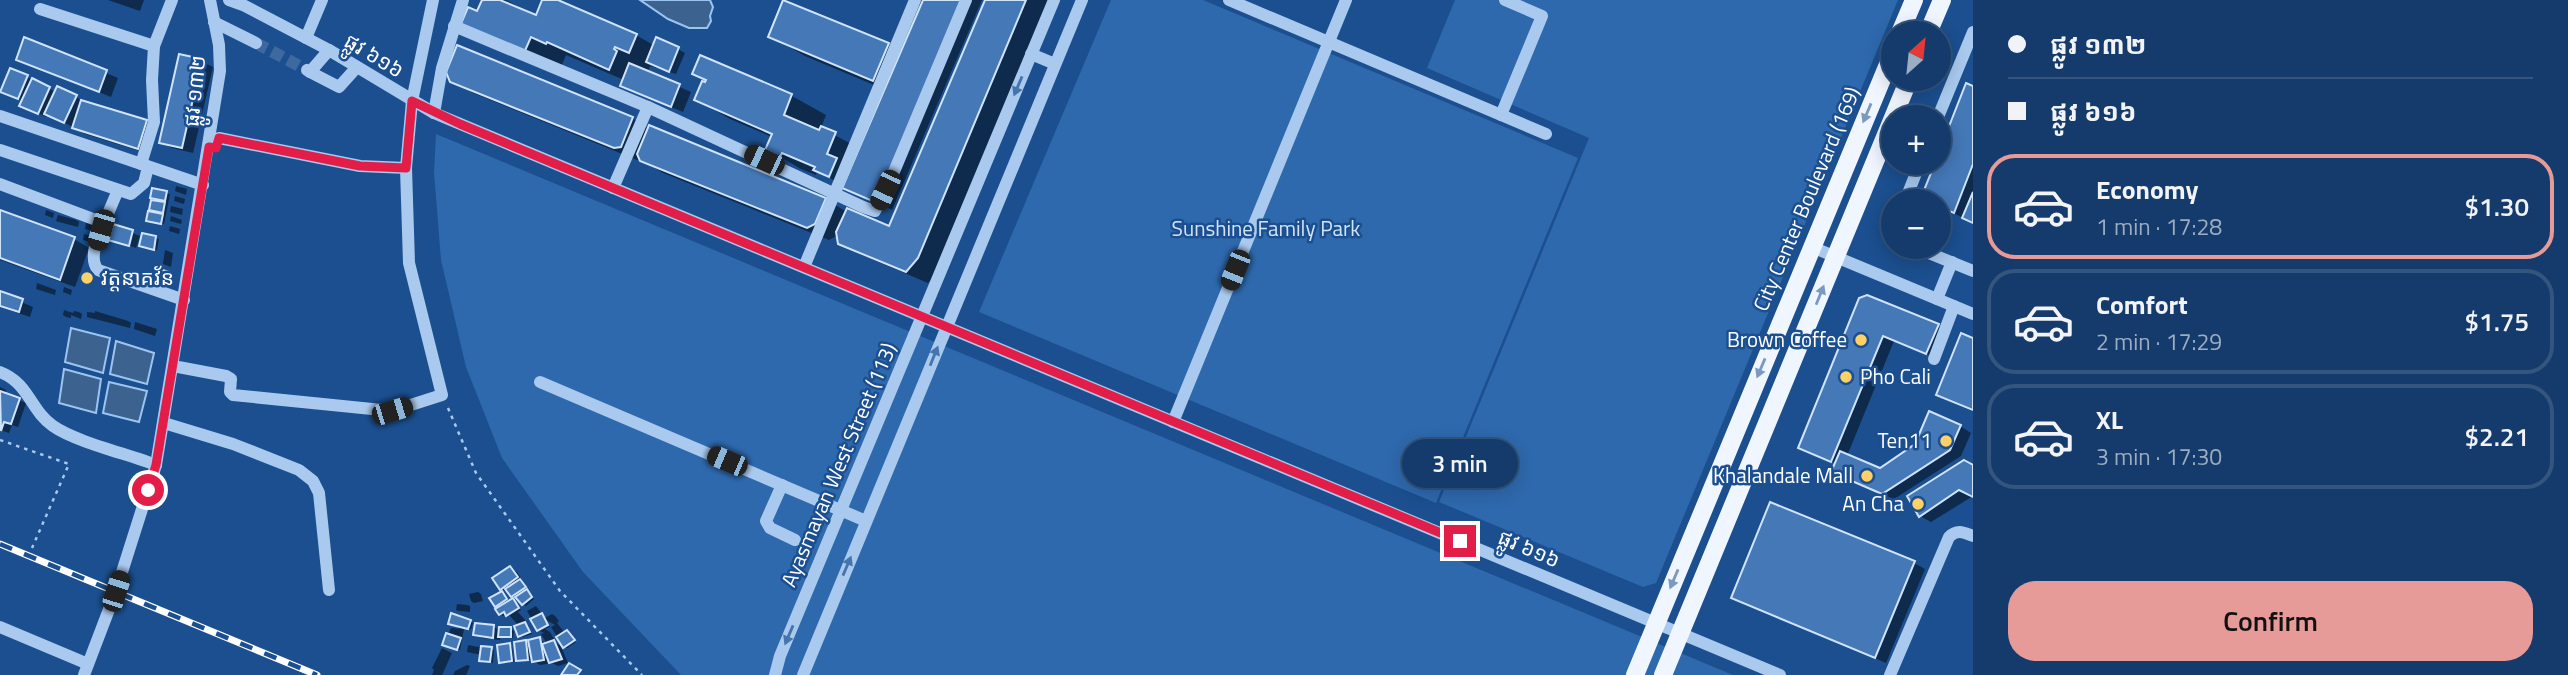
<!DOCTYPE html>
<html lang="en">
<head>
<meta charset="utf-8">
<style>
  body { margin:0; font-family:"Titillium Web","Noto Sans Khmer",sans-serif; background:#1d4271; color:#f1f3f6; height:100vh; display:flex; flex-direction:column; font-size:26px; white-space:nowrap }
  * { box-sizing:border-box; margin:0 }
  p { font-size:23px; color:#9dadc1 }
  .icon { flex:none; width:38px; height:38px; fill:none; stroke:currentColor; stroke-width:2; stroke-linecap:round; stroke-linejoin:round }
  .map { position:relative; flex:1; overflow:hidden }
  .drawer { display:flex; flex-direction:column; background:#143b6b; width:595px }
  .drawer>* { flex:none }
  .hud { display:grid; align-content:center; height:154px; padding:0 35px; background:#143b6b }
  .needle { width:46px; rotate:27deg }
  .buttons { position:absolute; left:1881px; top:21px; display:grid; gap:14px }
  .buttons a { display:grid; place-items:center; width:70px; height:70px; border-radius:50%; background:#143b6b; box-shadow:0 4px 18px #0003,0 0 0 2px #33557e; font-size:35px }
  .end { position:absolute; width:32px; height:32px; margin:-16px; border:9px solid #e11d48; background:#fff; box-shadow:0 0 0 4px #fff }
  .from { border-radius:50% }
  .bubble { position:absolute; height:49px; border-radius:24px; background:#143b6b; box-shadow:0 4px 18px #0003,0 0 0 2px #33557e; font-size:23px; font-weight:600; line-height:49px; text-align:center }
  .car { position:absolute; width:21px; height:42px; margin:-21px -10px; border-radius:9px; box-shadow:0 0 5px 2px #0007; background:linear-gradient(#222 24%,#8ab4d8 0 40%,#222 0 76%,#8ab4d8 0 86%,#222 0) }
  .hud b { display:flex; align-items:center; gap:24px; height:66px; font-size:26px }
  .hud b+b { border-top:2px solid #33557e }
  .hud i { width:18px; height:18px; background:#f1f3f6 }
  ul { padding:0; list-style:none }
  li { display:flex; align-items:center; gap:21px; height:105px; margin:0 14px 10px; padding:0 21px; border:4px solid #33557e; border-radius:28px }
  li div { flex:1 }
  li b { display:block; font-size:26px }
  li em { font-style:normal; font-weight:600 }
  li.current { border-color:#e69b98 }
  li>.icon { width:63px; height:63px; stroke-width:1.5 }
  .action { display:flex; gap:14px; margin-top:auto; padding:14px 35px }
  .action a { flex:1; height:80px; border-radius:28px; background:#e69b98; color:#111; font-size:28px; font-weight:600; line-height:80px; text-align:center }
  main { display:flex; flex:1; min-height:0 }
  .map>svg:first-child { display:block }
  .green { fill:#2e69ad }
  .water { fill:#3c6290; stroke:#9cc4f0; stroke-width:2 }
  .shadow { fill:#0007 }
  .building { fill:#4478b7; stroke:#cfe3fa; stroke-width:2 }
  .lines { fill:none; stroke-linecap:round; stroke-linejoin:round }
  .minor-tunnel { stroke:#3d69a0; stroke-width:12; stroke-dasharray:12 6; stroke-linecap:butt }
  .path { stroke:#a9c9ee; stroke-width:2.5; stroke-dasharray:3.5 5; stroke-linecap:butt }
  .minor { stroke:#a9c9ee; stroke-width:12 }
  .major { stroke:#f0f6ff; stroke-width:18 }
  .rail-casing { stroke:#fff; stroke-width:7 }
  .rail { stroke:#1b4f8f; stroke-width:4.5; stroke-dasharray:13; stroke-linecap:butt }
  .oneway { fill:#4674ac }
  .oneway2 { fill:#7b9ac1 }
  .route { stroke:#e11d48; stroke-width:9 }
  .poi-dot { fill:#ffd166; stroke:#1b4f8f; stroke-width:2.5 }
  .labels { text-anchor:middle; stroke-width:5; stroke-linejoin:round; paint-order:stroke }
  .street-label { font-size:21px; fill:#fff; stroke:#1b4f8f }
  .park-label { font-size:21px; fill:#cfe3fa; stroke:#1b4f8f }
  .poi-label { font-size:21px; fill:#fff; stroke:#1b4f8f; text-anchor:end }
</style>
</head>
<body>
<main>
<div class="map">
<svg width="1973" height="675" viewBox="0 0 1973 675">
  <rect width="100%" height="100%" fill="#1b4f8f"/>
  <g class="green">
    <path d="M1111,0H1203L1578,158L1436,503L979,312Z"/>
    <path d="M1455,0H1898L1656,583L1643,587L1439,502L1589,138L1427,68Z"/>
    <path d="M436,134L1733,675H681L583,572L502,458L466,367L441,260L434,172Z"/>
  </g>
  <g class="water">
    <path d="M640,0H710L713,7L710,16L711,21L707,28H689L668,19Z"/>
    <path d="M71,328L110,338L103,373L65,362Z"/>
    <path d="M116,341L154,353L147,384L110,374Z"/>
    <path d="M64,369L101,379L96,413L59,403Z"/>
    <path d="M109,382L147,391L139,422L103,413Z"/>
  </g>
  <g class="shadow">
    <path d="M108,0H144L140,11Z"/>
    <path d="M484,0H506L537,17L544,0H553L636,35L655,46L657,40L678,49L685,53L676,74L650,66L648,71L650,74L691,92L683,112L633,91L624,80L566,55L559,72L544,66L478,13Z"/>
    <path d="M908,0H982L892,210L857,192V195L827,176L817,172L816,175L801,169L767,149L772,137L730,119L696,99L707,81L694,73L701,57L792,96L826,115L821,128L861,149L886,90L805,56L770,36L888,44L902,53L921,7Z"/>
    <path d="M987,0H1053L940,271L928,283L862,255L840,243L838,235L829,240L663,173L641,159L637,160L473,93L451,80L632,118L650,129L825,199L847,212L890,229Z"/>
    <path d="M25,39L118,78L111,97L18,59Z"/>
    <path d="M201,61L213,67L193,153L172,148L160,142Z"/>
    <path d="M27,77L56,92L76,96L82,102L146,122L157,128L149,154L85,134L47,113L46,117L29,109L24,101L9,95Z"/>
    <path d="M1973,88V222L1939,207V201L1923,199L1937,163H1939V157Z"/>
    <path d="M176,186L187,189L186,195L175,191Z"/>
    <path d="M154,190L170,194L164,224L148,220Z"/>
    <path d="M175,196L185,199L184,204L174,201Z"/>
    <path d="M171,206L183,209L182,215L170,212Z"/>
    <path d="M46,210L54,213L53,218L45,215Z"/>
    <path d="M0,212L74,239L89,248L75,287L0,260Z"/>
    <path d="M58,215L76,220L79,222L78,227L59,222L56,221Z"/>
    <path d="M171,216L182,220L181,224L170,221Z"/>
    <path d="M86,223L95,225L97,232L85,229Z"/>
    <path d="M114,226L140,236L136,248L110,239Z"/>
    <path d="M170,226L180,229L179,234L169,231Z"/>
    <path d="M84,234L93,236L95,243L83,240Z"/>
    <path d="M143,235L159,239L157,250L144,247Z"/>
    <path d="M165,250L173,253L171,267L163,264Z"/>
    <path d="M169,274L171,276L169,284L161,281Z"/>
    <path d="M37,283L56,290L55,295L36,289Z"/>
    <path d="M64,287L72,290L71,295L63,292Z"/>
    <path d="M0,293L33,307L30,317L0,307Z"/>
    <path d="M1860,299L1938,326L1949,332L1937,358L1894,341L1847,456L1881,470L1960,426L1971,433L1961,456L1894,499L1845,478L1837,464L1800,448Z"/>
    <path d="M64,310L73,313L74,311L79,312L82,314L81,319L71,315V318L66,317L63,315Z"/>
    <path d="M95,311L128,321L131,323L130,328L87,317V312L95,313Z"/>
    <path d="M135,322L157,329L155,336L134,329Z"/>
    <path d="M0,387L6,390L5,394L26,403L18,427L12,425L9,433L0,430Z"/>
    <path d="M1973,467V496L1931,522L1920,516Z"/>
    <path d="M1914,563L1925,569L1886,663L1733,597Z"/>
    <path d="M510,568L517,572L528,589L526,590L534,599L526,606L501,588Z"/>
    <path d="M478,592L481,594L483,601L474,603L471,601L469,594Z"/>
    <path d="M504,592L510,602L513,600L516,602L521,610L518,612L526,621L523,622L528,625L532,634L523,637L520,636L519,626L511,617L507,613L503,616L500,614V608L492,599Z"/>
    <path d="M457,604L467,605L470,606V612L459,611L456,610Z"/>
    <path d="M536,606L545,618L552,614L555,616L559,621L557,623L565,633L570,634L576,642L567,648L564,647L551,627L555,625L546,620L550,627L545,629L550,632L554,639L552,640L561,646L568,663L558,666L552,663L540,665L532,660H518L526,642L530,645L539,639L547,644L541,634L544,633L538,630L527,611Z"/>
    <path d="M470,621L473,623L471,629H464L460,650L444,644L451,628L460,629L450,623Z"/>
    <path d="M494,627L500,631L511,629L514,631L513,638L500,636V640L482,638L475,634Z"/>
    <path d="M468,645L494,650L493,663L481,660L482,655L467,652Z"/>
    <path d="M509,645L512,647L514,662L503,663L500,661Z"/>
    <path d="M442,648L452,653L442,675H432L434,670L432,668Z"/>
    <path d="M467,665L470,666L466,675H453L455,671Z"/>
  </g>
  <g class="building">
    <path d="M482,0H500L536,15L542,0H558L637,34L629,53L615,47L614,49L617,51L609,70L547,42L546,44L531,37L524,53L460,26L468,7L477,11Z"/>
    <path d="M783,0L889,43L873,81L768,37Z"/>
    <path d="M923,0H964L877,203L842,188Z"/>
    <path d="M985,0H1026L918,258L906,272L838,244L836,232L847,208L889,226Z"/>
    <path d="M24,37L107,70L99,92L16,60Z"/>
    <path d="M656,37L679,47L669,72L646,62Z"/>
    <path d="M457,45L633,117L621,147L614,148L450,82L446,72Z"/>
    <path d="M179,54L202,59L182,148L159,143Z"/>
    <path d="M700,55L792,94L784,115L819,130L821,126L836,132L827,154L837,158L829,177L813,170L815,167L782,153L780,157L765,150L772,134L694,100L702,81L705,82L706,80L692,74Z"/>
    <path d="M629,63L680,84L671,107L620,86Z"/>
    <path d="M10,68L28,75L18,99L0,92Z"/>
    <path d="M32,78L50,87L38,114L19,106Z"/>
    <path d="M1966,83L1973,86V164L1954,213L1939,207V201L1920,200L1935,163H1939V152Z"/>
    <path d="M57,86L77,95L64,123L44,114Z"/>
    <path d="M81,100L147,120L138,149L72,128Z"/>
    <path d="M649,125L826,198L815,224L807,228L640,161L637,154Z"/>
    <path d="M152,188L167,191L165,201L150,198Z"/>
    <path d="M1973,192V223L1962,218Z"/>
    <path d="M151,200L165,202L163,213L149,210Z"/>
    <path d="M0,210L75,237L60,280L0,258Z"/>
    <path d="M148,211L163,214L161,224L146,221Z"/>
    <path d="M113,224L133,230L129,246L108,240Z"/>
    <path d="M142,233L156,236L154,250L139,246Z"/>
    <path d="M159,269L169,272L166,284L156,281Z"/>
    <path d="M0,291L23,299L19,312L0,306Z"/>
    <path d="M1867,295L1939,324L1926,354L1883,336L1831,462L1798,448L1859,298Z"/>
    <path d="M1961,333L1973,338V410L1936,395Z"/>
    <path d="M0,391L20,398L11,424L4,422L1,431Z"/>
    <path d="M1929,411L1961,425L1950,450L1882,494L1831,472L1840,451L1880,468L1915,444Z"/>
    <path d="M1964,460L1973,465V497L1959,490L1919,517L1907,496Z"/>
    <path d="M1770,502L1915,561L1875,658L1731,598Z"/>
    <path d="M510,566L518,577L500,590L492,578Z"/>
    <path d="M520,579L526,587L511,597L505,589Z"/>
    <path d="M527,589L532,597L522,605L515,597Z"/>
    <path d="M502,591L507,599L495,607L489,598Z"/>
    <path d="M513,598L519,608L506,616L504,612L499,615L495,609Z"/>
    <path d="M451,613L471,620L468,629L448,624Z"/>
    <path d="M542,613L548,625L537,631L530,619Z"/>
    <path d="M525,622L530,632L518,637L514,626Z"/>
    <path d="M475,623L494,625L493,638L473,635Z"/>
    <path d="M499,627H511V637H498Z"/>
    <path d="M567,630L575,640L563,648L556,637Z"/>
    <path d="M446,633L461,638L457,650L442,645Z"/>
    <path d="M540,637L544,660L532,662L528,640Z"/>
    <path d="M526,640L528,660L516,661L514,642Z"/>
    <path d="M554,640L562,659L549,663L542,644Z"/>
    <path d="M510,643L512,661L499,663L497,645Z"/>
    <path d="M481,646L492,647L490,662L479,661Z"/>
    <path d="M569,663L581,670L577,675H561Z"/>
  </g>
  <g class="lines">
    <path class="minor-tunnel" d="M256,43L307,70"/>
    <g class="path">
      <path d="M448,408L476,473L560,591L642,675"/>
      <path d="M0,440L69,464L32,548"/>
    </g>
    <g class="minor">
      <path d="M229,0L243,5L329,50L434,113L1780,675"/>
      <path d="M1229,0L1546,134"/>
      <path d="M40,9L154,46"/>
      <path d="M214,22L256,43"/>
      <path d="M454,26L648,107L863,207L875,211L893,174L966,0"/>
      <path d="M306,38L322,0"/>
      <path d="M1031,54L1055,64"/>
      <path d="M307,70L310,72L329,50"/>
      <path d="M310,72L339,87L357,67"/>
      <path d="M434,113L442,68L463,0"/>
      <path d="M1501,115L1542,16L1505,0"/>
      <path d="M0,116L203,185"/>
      <path d="M1938,117L1973,32"/>
      <path d="M219,138L360,166L406,168"/>
      <path d="M0,150L131,194L144,183L148,167"/>
      <path d="M141,164L154,122L152,80L154,46L172,0"/>
      <path d="M0,184L104,223C98,236 88,258 98,270L184,300"/>
      <path d="M613,188L648,107"/>
      <path d="M1905,201L1920,163"/>
      <path d="M104,223L118,190"/>
      <path d="M1812,247L1973,314"/>
      <path d="M1914,247L1973,271"/>
      <path d="M804,267L915,0"/>
      <path d="M1937,299L1952,262"/>
      <path d="M1934,359L1954,306"/>
      <path d="M173,366L226,376L231,379L230,392L233,395L392,411L442,395L409,263L406,168L412,101L433,0"/>
      <path d="M0,372C29,383 30,410 53,426C76,442 128,454 156,465"/>
      <path d="M540,382L866,521"/>
      <path d="M1173,422L1346,0"/>
      <path d="M164,423L233,444L299,470L313,481L319,493L329,590"/>
      <path d="M782,485L766,521L770,528L795,540"/>
      <path d="M0,627L88,664"/>
      <path d="M84,675L116,591L156,465L220,71L219,45L210,0"/>
      <path d="M775,675L780,656L1054,0"/>
      <path d="M803,675L1082,0"/>
      <path d="M1890,675L1949,537C1957,529 1963,532 1973,536"/>
    </g>
    <g class="major">
      <path d="M1900,33L1914,0"/>
      <path d="M1928,33L1942,0"/>
      <path d="M1635,675L1894,50"/>
      <path d="M1663,675L1909,79"/>
    </g>
    <g class="rail-casing">
      <path id="rail" d="M0,544L317,675"/>
    </g>
    <use href="#rail" class="rail"/>
  </g>
  <defs><path id="oneway-solid" d="M-6-.8H1V-3.2L6.5 0L1 3.2V.8H-6Z" transform="scale(1.75)"/></defs>
  <g class="oneway">
    <use href="#oneway-solid" transform="translate(1018 86) rotate(113)"/>
    <use href="#oneway-solid" transform="translate(934 356) rotate(-68)"/>
    <use href="#oneway-solid" transform="translate(847 566) rotate(-67)"/>
    <use href="#oneway-solid" transform="translate(789 635) rotate(113)"/>
  </g>
  <g class="oneway2">
    <use href="#oneway-solid" transform="translate(1867 113) rotate(113)"/>
    <use href="#oneway-solid" transform="translate(1820 295) rotate(-68)"/>
    <use href="#oneway-solid" transform="translate(1761 368) rotate(113)"/>
    <use href="#oneway-solid" transform="translate(1674 579) rotate(113)"/>
  </g>
  <g class="lines">
    <path class="route" d="M148,490L156,465L209,147L216,148L219,138L360,166L406,168L412,101L460,124L1460,541"/>
  </g>
  <g class="poi-dot">
    <circle cx="87" cy="278" r="7"/>
    <circle cx="1861" cy="340" r="7"/>
    <circle cx="1846" cy="377" r="7"/>
    <circle cx="1946" cy="441" r="7"/>
    <circle cx="1867" cy="476" r="7"/>
    <circle cx="1918" cy="504" r="7"/>
  </g>
  <g class="labels">
    <g class="street-label">
      <text transform="translate(374 56) rotate(31)" y="7">ផ្លូវ ៦១៦</text>
      <text transform="translate(195 91) rotate(-84)" y="7">ផ្លូវ ១៣២</text>
      <text transform="translate(1807 199) rotate(-67)" y="7">City Center Boulevard (169)</text>
      <text transform="translate(839 465) rotate(-67)" y="7">Ayasmayan West Street (113)</text>
      <text transform="translate(1529 549) rotate(23)" y="7">ផ្លូវ ៦១៦</text>
    </g>
    <g class="park-label">
      <text x="1266" y="236">Sunshine Family Park</text>
    </g>
    <g class="poi-label">
      <text x="101" y="285" text-anchor="start">វត្តនាគវ័ន</text>
      <text x="1847" y="347">Brown Coffee</text>
      <text x="1860" y="384" text-anchor="start">Pho Cali</text>
      <text x="1932" y="448">Ten11</text>
      <text x="1853" y="483">Khalandale Mall</text>
      <text x="1904" y="511">An Cha</text>
    </g>
  </g>
</svg>
<div class="buttons">
<a><svg class="needle" viewBox="-14 -14 28 28"><path d="M0-13l5 13h-10z" fill="#e53935"/><path d="M0 13l5-13h-10z" fill="#9dadc1"/></svg></a>
<a>+</a>
<a>−</a>
</div>
<i class="end from" style="left:148px;top:490px"></i>
<i class="end" style="left:1460px;top:541px"></i>
<div class="bubble" style="left:1402px;top:439px;width:116px">3 min</div>
<i class="car" style="left:764px;top:160px;rotate:295deg"></i>
<i class="car" style="left:885px;top:190px;rotate:205deg"></i>
<i class="car" style="left:101px;top:230px;rotate:196deg"></i>
<i class="car" style="left:1235px;top:270px;rotate:202deg"></i>
<i class="car" style="left:392px;top:411px;rotate:73deg"></i>
<i class="car" style="left:727px;top:461px;rotate:293deg"></i>
<i class="car" style="left:116px;top:591px;rotate:18deg"></i>
</div>
<section class="drawer">
<div class="hud">
<b><i class="from"></i>ផ្លូវ ១៣២</b>
<b><i></i>ផ្លូវ ៦១៦</b>
</div>
<ul>
<li class="current"><svg class="icon" aria-label="car" viewBox="0 0 24 24"><path d="M5 17H2v-5l4-1 3-4h7l3 4 3 1v5h-3M9 17h6M6 11h13"/><circle cx="7" cy="17" r="2"/><circle cx="17" cy="17" r="2"/></svg><div><b>Economy</b><p>1 min · 17:28</p></div><em>$1.30</em></li>
<li><svg class="icon" aria-label="car" viewBox="0 0 24 24"><path d="M5 17H2v-5l4-1 3-4h7l3 4 3 1v5h-3M9 17h6M6 11h13"/><circle cx="7" cy="17" r="2"/><circle cx="17" cy="17" r="2"/></svg><div><b>Comfort</b><p>2 min · 17:29</p></div><em>$1.75</em></li>
<li><svg class="icon" aria-label="car" viewBox="0 0 24 24"><path d="M5 17H2v-5l4-1 3-4h7l3 4 3 1v5h-3M9 17h6M6 11h13"/><circle cx="7" cy="17" r="2"/><circle cx="17" cy="17" r="2"/></svg><div><b>XL</b><p>3 min · 17:30</p></div><em>$2.21</em></li>
</ul>
<div class="action"><a>Confirm</a></div>
</section>
</main>
</body>
</html>
